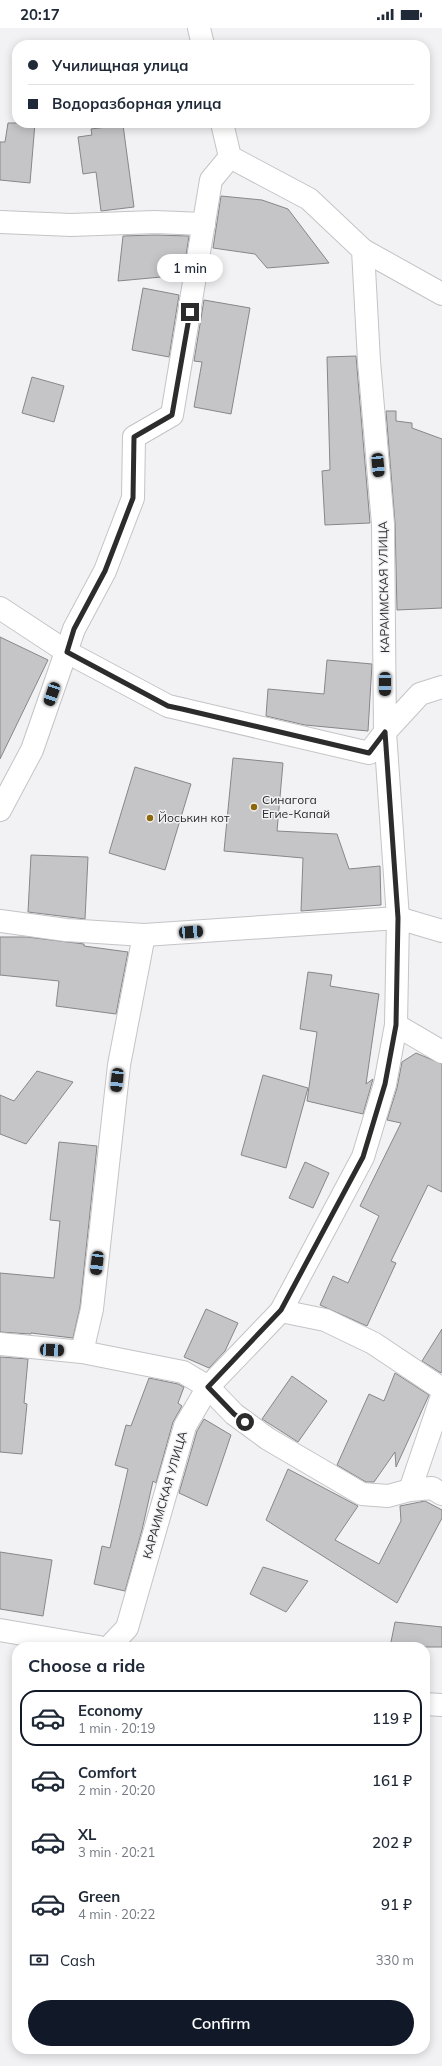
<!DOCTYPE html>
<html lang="en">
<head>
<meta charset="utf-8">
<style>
  body { margin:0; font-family:Mulish,sans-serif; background:#f2f2f3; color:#1f2937; height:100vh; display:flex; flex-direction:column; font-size:15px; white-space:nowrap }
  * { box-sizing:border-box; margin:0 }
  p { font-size:13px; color:#747a83 }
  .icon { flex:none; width:22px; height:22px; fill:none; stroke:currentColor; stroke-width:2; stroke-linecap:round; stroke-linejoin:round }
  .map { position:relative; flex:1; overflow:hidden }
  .details { position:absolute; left:12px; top:1614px; width:418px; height:412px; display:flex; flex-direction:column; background:#fff; border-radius:16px; box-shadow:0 2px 10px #0003 }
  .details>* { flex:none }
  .top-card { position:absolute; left:12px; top:12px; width:418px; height:88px; border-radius:16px; box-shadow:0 2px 10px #0003; display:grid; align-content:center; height:88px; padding:0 16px; background:#fff }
  .end { position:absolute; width:18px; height:18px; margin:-9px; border:5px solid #2c2c2d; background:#fff; box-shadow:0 0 0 2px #fff }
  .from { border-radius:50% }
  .bubble { position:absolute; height:28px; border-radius:14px; background:#fff; box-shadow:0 2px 10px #0003; font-size:13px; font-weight:600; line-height:28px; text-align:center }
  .car { position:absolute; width:12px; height:24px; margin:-12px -6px; border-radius:5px; box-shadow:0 0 3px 1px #0007; background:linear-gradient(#222 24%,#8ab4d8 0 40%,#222 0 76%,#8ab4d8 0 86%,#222 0) }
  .top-card b { display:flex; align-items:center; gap:14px; height:38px; font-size:15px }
  .top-card b+b { border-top:1px solid #e0e1e3 }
  .top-card i { width:10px; height:10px; background:#1f2937 }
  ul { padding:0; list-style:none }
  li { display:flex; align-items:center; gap:12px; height:56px; margin:0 8px 6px; padding:0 8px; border:2px solid transparent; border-radius:16px }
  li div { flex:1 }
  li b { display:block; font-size:15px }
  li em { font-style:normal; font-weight:600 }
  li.active { border-color:#111827 }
  li>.icon { width:36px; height:36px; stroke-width:1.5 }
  h2 { padding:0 16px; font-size:18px; line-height:48px }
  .pay { display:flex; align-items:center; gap:10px; height:44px; padding:0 16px; font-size:15px }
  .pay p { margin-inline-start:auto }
  .action { display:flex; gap:8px; margin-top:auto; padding:8px 16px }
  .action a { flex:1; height:46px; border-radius:24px; background:#111827; color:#fff; font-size:16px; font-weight:600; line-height:46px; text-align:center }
  .status { display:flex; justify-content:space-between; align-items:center; height:28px; padding:0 20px; background:#fff; direction:ltr }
  .status svg { height:11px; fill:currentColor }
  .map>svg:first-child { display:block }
  .building { fill:#c5c5c8; stroke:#878689 }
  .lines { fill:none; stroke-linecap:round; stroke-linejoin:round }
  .minor-casing { stroke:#c4c3c6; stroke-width:24 }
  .minor { stroke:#fff; stroke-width:22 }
  .route { stroke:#2c2c2d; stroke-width:5 }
  .poi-dot { fill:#8d690c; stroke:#f2f2f5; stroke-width:1.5 }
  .labels { text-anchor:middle; stroke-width:3; stroke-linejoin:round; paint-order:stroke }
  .street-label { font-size:12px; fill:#2c2c2d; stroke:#f2f2f5 }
  .poi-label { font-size:12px; fill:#2c2c2d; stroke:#f2f2f5; text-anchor:start }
</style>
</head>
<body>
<div class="status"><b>20:17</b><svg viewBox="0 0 49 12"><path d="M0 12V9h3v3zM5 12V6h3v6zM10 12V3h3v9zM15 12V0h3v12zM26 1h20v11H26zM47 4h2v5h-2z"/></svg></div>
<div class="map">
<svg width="442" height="2038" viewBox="0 0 442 2038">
  <rect width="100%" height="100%" fill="#f2f2f5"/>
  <g class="building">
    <path d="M8,95H35L30,155L0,152V114H5Z"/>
    <path d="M123,97L134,179L101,183L96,144L83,146L78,109L92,107L91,101Z"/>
    <path d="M221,168L262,172L288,181L329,235L267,240L255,226L213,220Z"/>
    <path d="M155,207L189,208L183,247L118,253L123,208Z"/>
    <path d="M143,260L179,267L169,329L132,322Z"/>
    <path d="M204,272L250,280L231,386L194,379L202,334L194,333Z"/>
    <path d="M356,328L370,495L325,497L322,443L330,442L327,329Z"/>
    <path d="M32,349L64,358L54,394L22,385Z"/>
    <path d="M386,383H396V393L412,395V400L442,411V580L397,582L395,495Z"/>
    <path d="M0,609L48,632L0,731Z"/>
    <path d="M327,632L372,636L368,703L305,697L266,688L268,661L324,666Z"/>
    <path d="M233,730L283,735L277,803L337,806L349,841L380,838L381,877L301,883L303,830L224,823Z"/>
    <path d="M135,739L191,756L165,842L109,825Z"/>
    <path d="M31,827L88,829L85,891L28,884Z"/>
    <path d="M0,909H27L84,916V918L128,924L116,986L56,978L59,953L0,947Z"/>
    <path d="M308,944L332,947L330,958L379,966L366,1056L373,1051L363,1086L307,1073L317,1004L300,1001Z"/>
    <path d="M416,1025L442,1036V1164L428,1157L391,1233L396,1235L367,1298L320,1277L333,1248L348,1255L379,1188L360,1178L401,1095L387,1092L397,1060L402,1034Z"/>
    <path d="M37,1043L73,1054L26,1116L0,1106V1067L14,1073Z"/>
    <path d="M263,1047L308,1060L286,1140L241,1127Z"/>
    <path d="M59,1114L97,1118L80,1279L73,1310L31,1305V1306L0,1304V1245L54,1250L60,1193L50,1192Z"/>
    <path d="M305,1134L329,1145L313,1180L289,1170Z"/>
    <path d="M206,1281L238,1295L225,1323L209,1340L184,1329Z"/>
    <path d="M442,1301V1343L441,1345L422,1333Z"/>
    <path d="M0,1329L28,1331L24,1375L27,1376L22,1426L0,1424Z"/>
    <path d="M395,1345L429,1367L396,1439L395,1424L374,1454H366L337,1437L369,1366L384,1373Z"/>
    <path d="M292,1348L327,1373L298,1414L262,1391Z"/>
    <path d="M149,1350L178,1356L184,1359L178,1375L182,1378L173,1394L156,1455L153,1453L142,1502L125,1563L94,1556L102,1518L110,1520L128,1441L115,1437L126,1397L131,1398Z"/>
    <path d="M204,1391L231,1407L207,1478L179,1465L197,1403Z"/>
    <path d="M288,1441L358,1478L335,1512L379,1536L401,1493L400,1478L425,1473L442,1482V1490L397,1575L266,1492Z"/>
    <path d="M0,1524L52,1532L43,1588L0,1581Z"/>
    <path d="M263,1539L308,1553L286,1584L250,1566Z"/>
    <path d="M395,1594L442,1599V1619H390Z"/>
  </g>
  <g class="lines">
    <g class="minor-casing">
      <g id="minor">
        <path d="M199,0L203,17"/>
        <path d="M0,194L71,197L155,194L204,196"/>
        <path d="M363,222L442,266"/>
        <path d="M0,580L67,624L168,678L369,725L385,704L420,666L442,659"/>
        <path d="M0,782L32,722L74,601L105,543L133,470L134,409L172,387L211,152L230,129"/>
        <path d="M0,893L66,902L144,907L398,890L442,903"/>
        <path d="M396,997L442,1024"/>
        <path d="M281,1283L325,1292L373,1315L442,1361"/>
        <path d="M0,1316L82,1324L183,1344L208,1359L234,1386L268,1411L362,1466L388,1468L410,1462L432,1460L442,1466"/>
        <path d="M82,1324L92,1281L119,1037L144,907"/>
        <path d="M410,1462L442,1368"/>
        <path d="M0,1602L99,1619"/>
        <path d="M109,1619L127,1600L185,1398L208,1359L281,1283L363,1129L385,1056L396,997L398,890L385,704L383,496L369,333L363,222L309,171L230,129L222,95"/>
        <path d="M425,1676L442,1677"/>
      </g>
    </g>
    <use href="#minor" class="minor"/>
  </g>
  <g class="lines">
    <path class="route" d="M190,284L172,387L134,409L133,470L105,543L74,601L67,624L168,678L182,681L369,725L385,704L398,890L396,997L385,1056L363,1129L281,1282L208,1359L234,1386L245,1394"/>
  </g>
  <g class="poi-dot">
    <circle cx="254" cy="779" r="4"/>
    <circle cx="150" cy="790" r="4"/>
  </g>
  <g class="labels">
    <g class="street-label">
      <text transform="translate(384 559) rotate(-91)" y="4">КАРАИМСКАЯ УЛИЦА</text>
      <text transform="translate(165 1467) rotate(-74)" y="4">КАРАИМСКАЯ УЛИЦА</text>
    </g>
    <g class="poi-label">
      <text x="262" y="776">Синагога<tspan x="262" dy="14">Егие-Капай</tspan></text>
      <text x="158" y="794">Йоськин кот</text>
    </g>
  </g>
</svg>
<i class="end from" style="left:245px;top:1394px"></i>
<i class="end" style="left:190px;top:284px"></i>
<div class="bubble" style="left:157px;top:226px;width:66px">1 min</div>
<i class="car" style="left:378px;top:437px;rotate:175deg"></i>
<i class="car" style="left:385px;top:656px;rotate:180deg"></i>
<i class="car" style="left:52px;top:666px;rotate:199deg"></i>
<i class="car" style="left:191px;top:904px;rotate:86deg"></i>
<i class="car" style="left:117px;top:1052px;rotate:186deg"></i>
<i class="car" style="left:97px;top:1235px;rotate:187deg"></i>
<i class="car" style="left:52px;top:1322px;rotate:93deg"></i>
<div class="top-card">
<b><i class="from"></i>Училищная улица</b>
<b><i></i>Водоразборная улица</b>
</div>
<section class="details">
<h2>Choose a ride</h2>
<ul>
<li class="active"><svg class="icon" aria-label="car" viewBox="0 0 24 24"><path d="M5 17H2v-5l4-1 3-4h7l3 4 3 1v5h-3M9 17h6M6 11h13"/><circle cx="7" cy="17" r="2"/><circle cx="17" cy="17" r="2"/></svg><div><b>Economy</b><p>1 min · 20:19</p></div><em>119 ₽</em></li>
<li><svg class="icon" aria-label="car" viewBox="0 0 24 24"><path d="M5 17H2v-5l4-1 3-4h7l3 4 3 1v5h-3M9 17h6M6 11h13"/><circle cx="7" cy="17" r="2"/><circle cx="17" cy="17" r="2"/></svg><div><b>Comfort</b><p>2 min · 20:20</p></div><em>161 ₽</em></li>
<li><svg class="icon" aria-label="car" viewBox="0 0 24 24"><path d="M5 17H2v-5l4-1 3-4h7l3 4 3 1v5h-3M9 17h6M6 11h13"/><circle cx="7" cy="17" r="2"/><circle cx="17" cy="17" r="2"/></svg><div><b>XL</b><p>3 min · 20:21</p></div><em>202 ₽</em></li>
<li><svg class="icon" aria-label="car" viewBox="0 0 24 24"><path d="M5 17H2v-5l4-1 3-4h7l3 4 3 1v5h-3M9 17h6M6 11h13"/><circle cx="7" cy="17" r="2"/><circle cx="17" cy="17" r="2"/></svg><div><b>Green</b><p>4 min · 20:22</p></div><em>91 ₽</em></li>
</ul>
<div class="pay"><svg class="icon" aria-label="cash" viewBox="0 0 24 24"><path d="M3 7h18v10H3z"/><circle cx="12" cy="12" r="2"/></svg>Cash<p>330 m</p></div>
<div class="action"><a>Confirm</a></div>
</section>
</div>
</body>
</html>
